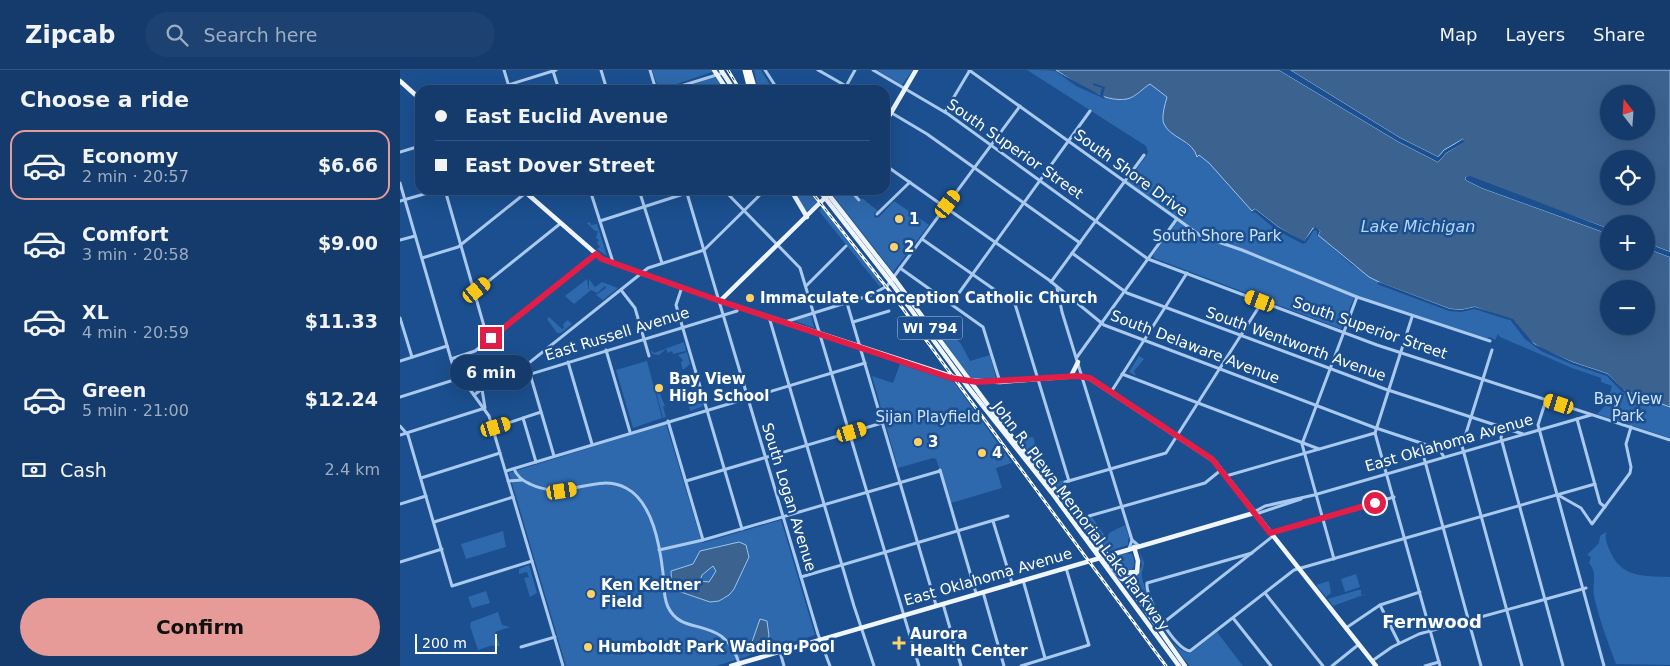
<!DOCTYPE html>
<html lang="en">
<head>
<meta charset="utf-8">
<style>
  body { margin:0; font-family:"DejaVu Sans",sans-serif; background:#1d4271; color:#f1f3f6; height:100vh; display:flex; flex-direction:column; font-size:19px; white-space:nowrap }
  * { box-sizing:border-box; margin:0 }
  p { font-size:16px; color:#9dadc1 }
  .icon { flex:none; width:28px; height:28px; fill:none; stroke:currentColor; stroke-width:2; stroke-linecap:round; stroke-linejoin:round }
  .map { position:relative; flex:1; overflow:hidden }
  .sheet { display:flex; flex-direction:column; background:#143b6b; width:400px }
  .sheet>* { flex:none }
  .guide { position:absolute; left:15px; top:15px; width:475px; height:110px; border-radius:15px; box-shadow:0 5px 20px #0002,0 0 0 1px #33557e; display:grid; align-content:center; height:110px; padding:0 20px; background:#143b6b }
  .needle { width:32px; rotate:343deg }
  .tools { position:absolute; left:1200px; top:15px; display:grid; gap:10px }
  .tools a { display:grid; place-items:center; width:55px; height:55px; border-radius:50%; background:#143b6b; box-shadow:0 5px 20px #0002,0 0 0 1px #33557e; font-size:25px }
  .scale { position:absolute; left:15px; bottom:12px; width:82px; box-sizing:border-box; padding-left:5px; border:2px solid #fff; border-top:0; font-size:14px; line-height:18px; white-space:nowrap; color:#fff; -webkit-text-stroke:4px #1b4f8f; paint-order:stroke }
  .end { position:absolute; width:22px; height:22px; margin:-11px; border:6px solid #e11d48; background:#fff; box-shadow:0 0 0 2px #fff }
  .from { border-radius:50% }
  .bubble { position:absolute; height:35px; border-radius:18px; background:#143b6b; box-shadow:0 5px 20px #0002,0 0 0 1px #33557e; font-size:16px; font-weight:700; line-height:35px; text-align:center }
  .car { position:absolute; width:15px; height:30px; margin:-15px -8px; border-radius:6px; box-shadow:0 0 4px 1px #0007; background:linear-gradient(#f5c518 24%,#345 0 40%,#f5c518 0 76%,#345 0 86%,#f5c518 0) }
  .guide b { display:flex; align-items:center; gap:18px; height:48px; font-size:19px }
  .guide b+b { border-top:1px solid #33557e }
  .guide i { width:12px; height:12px; background:#f1f3f6 }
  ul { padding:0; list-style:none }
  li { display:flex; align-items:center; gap:15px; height:70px; margin:0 10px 8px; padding:0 10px; border:2px solid transparent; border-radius:15px }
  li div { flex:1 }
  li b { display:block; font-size:19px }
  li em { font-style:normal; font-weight:700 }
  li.on { border-color:#e69b98 }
  li>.icon { width:45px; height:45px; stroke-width:1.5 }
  h2 { padding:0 20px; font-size:22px; line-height:60px }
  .pay { display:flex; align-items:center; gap:12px; height:55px; padding:0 20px; font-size:19px }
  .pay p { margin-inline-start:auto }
  .primary-button { display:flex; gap:10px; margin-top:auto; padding:10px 20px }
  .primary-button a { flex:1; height:58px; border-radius:30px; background:#e69b98; color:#111; font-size:20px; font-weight:700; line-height:58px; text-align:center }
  header { display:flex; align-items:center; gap:30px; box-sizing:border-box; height:70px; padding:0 25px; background:#143b6b; border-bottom:1px solid #33557e }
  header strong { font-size:24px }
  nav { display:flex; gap:28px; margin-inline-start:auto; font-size:18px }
  .search { width:350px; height:45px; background:#1d4271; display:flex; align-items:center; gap:12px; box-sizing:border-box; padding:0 18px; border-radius:28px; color:#9dadc1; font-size:19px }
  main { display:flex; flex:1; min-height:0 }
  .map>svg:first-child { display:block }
  .green { fill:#2e69ad }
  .water { fill:#3c6290; stroke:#9cc4f0; fill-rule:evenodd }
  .pier { fill:#1b4f8f }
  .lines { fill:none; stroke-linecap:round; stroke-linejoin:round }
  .minor { stroke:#a9c9ee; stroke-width:3 }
  .major { stroke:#f0f6ff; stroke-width:4.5 }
  .highway { stroke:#fff; stroke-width:5 }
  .rail-casing { stroke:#fff; stroke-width:3 }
  .rail { stroke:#1b4f8f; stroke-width:1; stroke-dasharray:4; stroke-linecap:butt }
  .route { stroke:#e11d48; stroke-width:6 }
  .poi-dot { fill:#ffd166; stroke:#1b4f8f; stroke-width:2 }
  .labels { text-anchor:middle; stroke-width:5; stroke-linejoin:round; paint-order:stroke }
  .shield { fill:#1b4f8f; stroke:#bbcadd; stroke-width:1 }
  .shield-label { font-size:14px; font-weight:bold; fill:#fff }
  .street-label { font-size:15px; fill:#fff; stroke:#1b4f8f }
  .poi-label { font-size:15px; font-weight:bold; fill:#fff; stroke:#1b4f8f; text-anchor:start }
  .park-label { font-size:15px; fill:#cfe3fa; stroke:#1b4f8f }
  .water-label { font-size:16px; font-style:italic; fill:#b5d3f5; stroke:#1b4f8f }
  .quarter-label { font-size:18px; font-weight:bold; fill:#fff; stroke:#1b4f8f }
</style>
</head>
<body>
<header>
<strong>Zipcab</strong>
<div class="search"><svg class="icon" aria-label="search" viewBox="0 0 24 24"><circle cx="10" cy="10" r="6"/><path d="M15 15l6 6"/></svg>Search here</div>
<nav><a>Map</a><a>Layers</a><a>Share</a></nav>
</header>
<main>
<section class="sheet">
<h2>Choose a ride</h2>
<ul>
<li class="on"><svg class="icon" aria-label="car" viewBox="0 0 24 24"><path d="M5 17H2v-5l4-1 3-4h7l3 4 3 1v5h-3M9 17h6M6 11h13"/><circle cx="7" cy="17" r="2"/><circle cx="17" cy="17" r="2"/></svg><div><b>Economy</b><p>2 min · 20:57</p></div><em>$6.66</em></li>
<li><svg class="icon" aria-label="car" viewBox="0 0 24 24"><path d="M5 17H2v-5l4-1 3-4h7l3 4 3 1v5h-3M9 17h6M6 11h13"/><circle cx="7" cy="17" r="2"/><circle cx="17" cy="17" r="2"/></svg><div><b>Comfort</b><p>3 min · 20:58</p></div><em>$9.00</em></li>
<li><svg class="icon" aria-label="car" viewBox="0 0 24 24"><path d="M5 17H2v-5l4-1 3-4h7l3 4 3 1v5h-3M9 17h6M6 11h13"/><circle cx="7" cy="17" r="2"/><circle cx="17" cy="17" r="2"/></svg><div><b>XL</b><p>4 min · 20:59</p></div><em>$11.33</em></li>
<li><svg class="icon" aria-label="car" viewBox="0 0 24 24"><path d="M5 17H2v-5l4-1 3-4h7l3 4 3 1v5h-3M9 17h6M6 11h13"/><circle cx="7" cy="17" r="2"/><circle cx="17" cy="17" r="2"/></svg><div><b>Green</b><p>5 min · 21:00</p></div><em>$12.24</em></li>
</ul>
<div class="pay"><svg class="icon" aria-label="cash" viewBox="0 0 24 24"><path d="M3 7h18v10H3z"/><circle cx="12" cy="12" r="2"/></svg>Cash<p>2.4 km</p></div>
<div class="primary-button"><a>Confirm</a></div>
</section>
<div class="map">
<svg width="1270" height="596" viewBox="0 0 1270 596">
  <rect width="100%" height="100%" fill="#1b4f8f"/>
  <g class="green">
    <path d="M252,0H312V2L259,20Z"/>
    <path d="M354,0H361L372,18L358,20Z"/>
    <path d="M477,0H513L502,15Z"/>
    <path d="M627,0C635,0 649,0 657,1C680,10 700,34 728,28C737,27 743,18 750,14L767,27V57L809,93L852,140L913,158L918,157V165L952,195L983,214L1113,249L1208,304L1223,320L1270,337V368L1197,344L1207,334L1212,316L1201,312V308L1172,298L1100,267L1098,264L1095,270L1090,267L1087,268L955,225L941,259L754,188L753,185L779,149L727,112L746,86L748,82L746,76Z"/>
    <path d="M316,7L325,20H283L282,18Z"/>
    <path d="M394,120H408L418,133L406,142Z"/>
    <path d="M435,120H448L459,132L462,128L478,141L474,143L475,148L479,147L494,131L529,155L493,202L432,124Z"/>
    <path d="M422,137L482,214L480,217L419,141Z"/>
    <path d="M190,152L191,155L197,154L207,186L197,179L200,177L197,173L199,170L196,168L198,161H195L187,153Z"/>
    <path d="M187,209L189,221V209L195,217L202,212L218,218L203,230L196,225L206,218L205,216L197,223L191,220L174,234L165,226Z"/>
    <path d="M411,246L414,258L395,251V250Z"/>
    <path d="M149,247L162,259L164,258L163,254L168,250L172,254L161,263H157L147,249Z"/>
    <path d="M539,250L561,274L570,291L590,285L596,308H570L534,257Z"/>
    <path d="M284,272L286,281L273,284L272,281L268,283L266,279L259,285L252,284L251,280L254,283Z"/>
    <path d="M287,282L290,294L283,300L281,293L283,290L278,285Z"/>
    <path d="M739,286L744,289L734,301L736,306L729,302Z"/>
    <path d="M247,291L262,348L233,358L216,300Z"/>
    <path d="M500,294L554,312L612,393L596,398L602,418L551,433L536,389L533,388L498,398L472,306L493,313Z"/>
    <path d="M295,310L303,336L290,341L289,335L297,333L294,324L296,323L290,311Z"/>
    <path d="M261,320L260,324L265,336L263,337L266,347L263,348L256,322Z"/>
    <path d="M266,354L302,473L381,450L415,565L316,596H166L109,403Z"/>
    <path d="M614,363L620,370L633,367L641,393L657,412L664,410L665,414L661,416L688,448L692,447L705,466L707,468L709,463L725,455L730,470L728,468V475L709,481Z"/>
    <path d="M103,461L106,477L66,489L61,474Z"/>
    <path d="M1206,462C1205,470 1207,474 1210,481C1221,508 1244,506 1270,507V595L1216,594C1208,572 1199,549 1194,526C1192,513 1198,504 1189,493L1191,487L1187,485L1199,473L1200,466Z"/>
    <path d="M740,481C741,485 743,489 744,493C744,497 741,503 742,508C746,526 767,582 791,583L817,562L843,596H790L783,588L741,526L742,524L735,516V509L742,496Z"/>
    <path d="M727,483L732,484C734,490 737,496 730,501L724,499L713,487Z"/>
    <path d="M129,495L137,523L130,527L124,508L129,507L127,502L119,504V499Z"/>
    <path d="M956,504L960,517L945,522L941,509Z"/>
    <path d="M929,511L931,523L926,527L916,515Z"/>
    <path d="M958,520H961V525L966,524L933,536L928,529Z"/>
    <path d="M86,521L90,533L72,538L68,527Z"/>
    <path d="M98,542L102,555L110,557L95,562L100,576H93L91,569L93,575L78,580L70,556L71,552Z"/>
  </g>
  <g class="water">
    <path d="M656,0H879L999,72L1038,92L1046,83L1064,72L1063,69L1044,80L1038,87L1000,68L890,0H1270V182L1246,173V154H1209V159L1066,107V110L1082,118L1209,164V191H1246V178L1270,187V337L1223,320L1208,304L1172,292L1142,279L1126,268L1115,252L1075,237L1061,240L1050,239L983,214L969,207L918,165L920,161L913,158L904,172L878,157L855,139L852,141L809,93L799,85L797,87C793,70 770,68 764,54C761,48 765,34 767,27L750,14C743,18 736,27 727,29C703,33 676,13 656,0ZM1209,24H1246V61H1209ZM1209,89H1246V126H1209ZM1209,219H1246V256H1209Z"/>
    <path d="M339,472L346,475L349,487L334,519L329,525L319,531L310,532L272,519L271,501L293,494L300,481ZM313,496L316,501L309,512L300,511L302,505Z"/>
    <path d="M360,549L367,551L369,566L366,573L362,574L352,572Z"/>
  </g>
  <g class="pier">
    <path d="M654,0L700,25L702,18L693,15V13L705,17L703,25L705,29L676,16Z"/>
    <path d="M879,0H884L905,12L887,0H890L1000,68L1038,87L1063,69L1065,72L1046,83L1038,92L999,72Z"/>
    <path d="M1070,106L1209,159V161L1172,149L1209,162V164L1082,118L1066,110V107Z"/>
    <path d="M855,139L878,157L904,171L915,157L920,161L917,167V161L914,160L906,173L903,174L876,160L855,142L851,143Z"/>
    <path d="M1246,173L1270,182V184L1264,182L1270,185V187L1246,178Z"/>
    <path d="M979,212L1050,239L1061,240L1075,237L1113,249L1134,274L1172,292L1208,304L1227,323L1222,322L1207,306L1171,294L1141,281L1125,269L1111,251L1075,239L1061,242L1049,241L982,216L977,214Z"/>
  </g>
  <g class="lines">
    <g class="minor">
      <path d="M104,0L110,20"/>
      <path d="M201,0L207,20"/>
      <path d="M250,0L256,20"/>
      <path d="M365,0L378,20"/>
      <path d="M418,0L453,20"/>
      <path d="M473,0L548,44L748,189L977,275L1270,370"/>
      <path d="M569,0L801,166L842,180L957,227L1090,271"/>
      <path d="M153,1L159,20"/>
      <path d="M92,20L156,0"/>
      <path d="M268,20L323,3"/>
      <path d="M444,20L455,0"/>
      <path d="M485,39L527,64L680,173"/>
      <path d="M545,42L570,0"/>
      <path d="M0,82L20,76"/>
      <path d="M485,95L649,210L704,255L973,357L1039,379L1044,387"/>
      <path d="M0,113L53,296L89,346L163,596"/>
      <path d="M45,120L88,270"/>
      <path d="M190,120L213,192"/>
      <path d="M239,120L262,193"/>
      <path d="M286,120L418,564L430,596"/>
      <path d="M324,120L400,198L519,596"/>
      <path d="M450,120L459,130"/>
      <path d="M0,131L38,120"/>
      <path d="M477,144L510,112"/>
      <path d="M200,151L296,120"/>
      <path d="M522,169L615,234L669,411"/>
      <path d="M0,170L15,166"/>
      <path d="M672,183L727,223L985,319L1123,364"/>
      <path d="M22,188L58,177L123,125L133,120"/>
      <path d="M500,198L583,257L600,312"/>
      <path d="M651,212L744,85"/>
      <path d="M406,216L446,176"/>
      <path d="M282,217L276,235L342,459"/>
      <path d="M657,218L662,242L732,470L739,476"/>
      <path d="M221,220L235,238L249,286"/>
      <path d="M75,222L161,153"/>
      <path d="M447,233L536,535"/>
      <path d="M551,234L690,41"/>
      <path d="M369,247L454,536L474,596"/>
      <path d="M0,248L12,287"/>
      <path d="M385,252L471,225L487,216L620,36"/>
      <path d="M453,252L489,241"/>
      <path d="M206,280L230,362"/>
      <path d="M1092,280L1062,376L1122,596"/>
      <path d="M677,287L776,150"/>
      <path d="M51,289L75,281L196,184"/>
      <path d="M0,291L47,276"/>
      <path d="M168,292L192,374"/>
      <path d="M130,304L154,386"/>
      <path d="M722,304L919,379"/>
      <path d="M105,312L248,198L304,180L365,120"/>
      <path d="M711,322L787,203"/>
      <path d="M74,325L82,319L337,241L338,237"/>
      <path d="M0,327L60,308"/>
      <path d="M1146,330L1138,355L1204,596"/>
      <path d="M123,348L136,392"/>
      <path d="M1177,349L1200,433L1205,437"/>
      <path d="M268,351L303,470"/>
      <path d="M0,356L8,365L52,516L132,491"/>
      <path d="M93,358L141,342"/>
      <path d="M1103,358L1101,368L1163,596"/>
      <path d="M975,363L1040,596"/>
      <path d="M0,365L85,338L82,319"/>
      <path d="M1020,373L1081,596"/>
      <path d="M114,399C117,406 123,411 130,414C166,432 195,402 226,418C253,432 260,477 263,503C264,514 263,527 268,537C283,569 324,542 340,596"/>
      <path d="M540,400L576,523"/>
      <path d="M106,401L465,293"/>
      <path d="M826,406L975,363L1012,247"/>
      <path d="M21,408L100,383"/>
      <path d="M108,411L122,410"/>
      <path d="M286,411L482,353"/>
      <path d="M665,412L766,383L862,232"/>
      <path d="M1158,425L1181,438L1192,454L1230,403L1231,397L1226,374L1231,357"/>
      <path d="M0,434L26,426"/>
      <path d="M854,442L865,436L914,425L1191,345"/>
      <path d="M855,443H859L901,429"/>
      <path d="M689,446L805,413L821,400"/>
      <path d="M593,451L612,513"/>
      <path d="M34,452L113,427"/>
      <path d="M871,463L994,427"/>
      <path d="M729,479L732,470"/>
      <path d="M259,480L303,470L540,401"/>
      <path d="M852,483L747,513C745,528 775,580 790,581L894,500L1195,414"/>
      <path d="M934,489L902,374L957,227"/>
      <path d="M0,492L42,479"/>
      <path d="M401,507L608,446"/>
      <path d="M623,510L645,588"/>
      <path d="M583,522L604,596"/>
      <path d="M865,523L923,596"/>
      <path d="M543,534L561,596"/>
      <path d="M980,535L999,573"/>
      <path d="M833,548L871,596"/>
      <path d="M763,553L873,466"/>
      <path d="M946,558L980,535L1020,522"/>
      <path d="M121,577L155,567"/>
      <path d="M380,582L384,596"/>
      <path d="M972,591L992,577L1019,564L1186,518"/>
      <path d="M621,596L689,575L666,498"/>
      <path d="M932,596L958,575"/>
      <path d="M1025,596L1039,592"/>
    </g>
    <g class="major">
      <path d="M314,0L327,20"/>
      <path d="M321,0L334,20"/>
      <path d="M0,11L20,29"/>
      <path d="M485,53L516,0"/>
      <path d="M123,120L202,189L320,231L563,310L600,312L677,306L689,308L814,391L976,596"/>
      <path d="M391,120L407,147"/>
      <path d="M419,120L493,215L567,316L652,423L779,596"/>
      <path d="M425,120L496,211L602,354L700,475L785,596"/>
      <path d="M320,231L433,120"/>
      <path d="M671,306L678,292"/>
      <path d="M686,466L722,509H729L737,502L738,491L734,477"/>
      <path d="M720,497L726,503L734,502"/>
      <path d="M331,596L854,443"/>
    </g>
    <g class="highway">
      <path d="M345,0L350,20"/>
      <path d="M349,0L355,20"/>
    </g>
    <g class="rail-casing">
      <g id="rail">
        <path d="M328,0L340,20"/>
        <path d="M410,120L495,228L766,596"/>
      </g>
    </g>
    <use href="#rail" class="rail"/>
  </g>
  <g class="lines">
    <path class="route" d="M91,268L196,184L202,189L320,231L551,308L577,312L677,306L690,308L812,389L870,463L975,433"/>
  </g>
  <g class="poi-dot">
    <circle cx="499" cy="149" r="5"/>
    <circle cx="494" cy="177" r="5"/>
    <circle cx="350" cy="228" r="5"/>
    <circle cx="259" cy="318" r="5"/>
    <circle cx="518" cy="372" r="5"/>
    <circle cx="582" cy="383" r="5"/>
    <circle cx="191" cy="524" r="5"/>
    <path d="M496.5 565.5h5v5h5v5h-5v5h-5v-5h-5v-5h5z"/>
    <circle cx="188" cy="577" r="5"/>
  </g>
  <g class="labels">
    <rect class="shield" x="497.5" y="246.5" width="65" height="23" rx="4"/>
    <g class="shield-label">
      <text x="530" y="263">WI 794</text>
    </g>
    <g class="street-label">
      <text transform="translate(615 79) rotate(35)" y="5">South Superior Street</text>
      <text transform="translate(731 103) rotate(36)" y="5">South Shore Drive</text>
      <text transform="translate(970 258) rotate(19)" y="5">South Superior Street</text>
      <text transform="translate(217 264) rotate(-17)" y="5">East Russell Avenue</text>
      <text transform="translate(896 274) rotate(20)" y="5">South Wentworth Avenue</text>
      <text transform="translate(795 277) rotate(21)" y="5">South Delaware Avenue</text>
      <text transform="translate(1049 373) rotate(-16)" y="5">East Oklahoma Avenue</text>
      <text transform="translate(389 427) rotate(73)" y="5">South Logan Avenue</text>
      <text transform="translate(681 446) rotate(53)" y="5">John R. Plewa Memorial Lake Parkway</text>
      <text transform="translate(588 507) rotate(-16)" y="5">East Oklahoma Avenue</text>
    </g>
    <g class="poi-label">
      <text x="509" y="154">1</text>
      <text x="504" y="182">2</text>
      <text x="360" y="233">Immaculate Conception Catholic Church</text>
      <text x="269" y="314">Bay View<tspan x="269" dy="17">High School</tspan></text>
      <text x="528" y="377">3</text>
      <text x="592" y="388">4</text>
      <text x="201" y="520">Ken Keltner<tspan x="201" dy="17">Field</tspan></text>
      <text x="510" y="569">Aurora<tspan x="510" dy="17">Health Center</tspan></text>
      <text x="198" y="582">Humboldt Park Wading Pool</text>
    </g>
    <g class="park-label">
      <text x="817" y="171">South Shore Park</text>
      <text x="1228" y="334">Bay View<tspan x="1228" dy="17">Park</tspan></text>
      <text x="528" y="352">Sijan Playfield</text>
    </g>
    <g class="water-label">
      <text x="1018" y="162">Lake Michigan</text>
    </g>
    <g class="quarter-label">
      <text x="1032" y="558">Fernwood</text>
    </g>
  </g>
</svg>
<div class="tools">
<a><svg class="needle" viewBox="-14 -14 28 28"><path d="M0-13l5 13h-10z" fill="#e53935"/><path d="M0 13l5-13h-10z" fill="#9dadc1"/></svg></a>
<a><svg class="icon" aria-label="locate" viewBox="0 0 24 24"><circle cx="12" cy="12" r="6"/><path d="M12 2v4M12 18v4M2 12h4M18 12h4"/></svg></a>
<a>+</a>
<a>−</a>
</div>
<div class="scale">200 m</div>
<i class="end from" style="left:975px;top:433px"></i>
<i class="end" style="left:91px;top:268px"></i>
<div class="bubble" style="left:50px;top:285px;width:82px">6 min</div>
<i class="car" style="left:548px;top:134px;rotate:37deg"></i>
<i class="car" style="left:77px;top:220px;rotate:51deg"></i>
<i class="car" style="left:860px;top:231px;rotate:291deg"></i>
<i class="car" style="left:1159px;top:334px;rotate:288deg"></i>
<i class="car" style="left:96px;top:357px;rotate:73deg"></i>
<i class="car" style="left:452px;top:362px;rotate:73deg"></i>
<i class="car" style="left:162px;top:421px;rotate:81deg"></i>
<div class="guide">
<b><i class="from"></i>East Euclid Avenue</b>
<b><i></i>East Dover Street</b>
</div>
</div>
</main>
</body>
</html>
